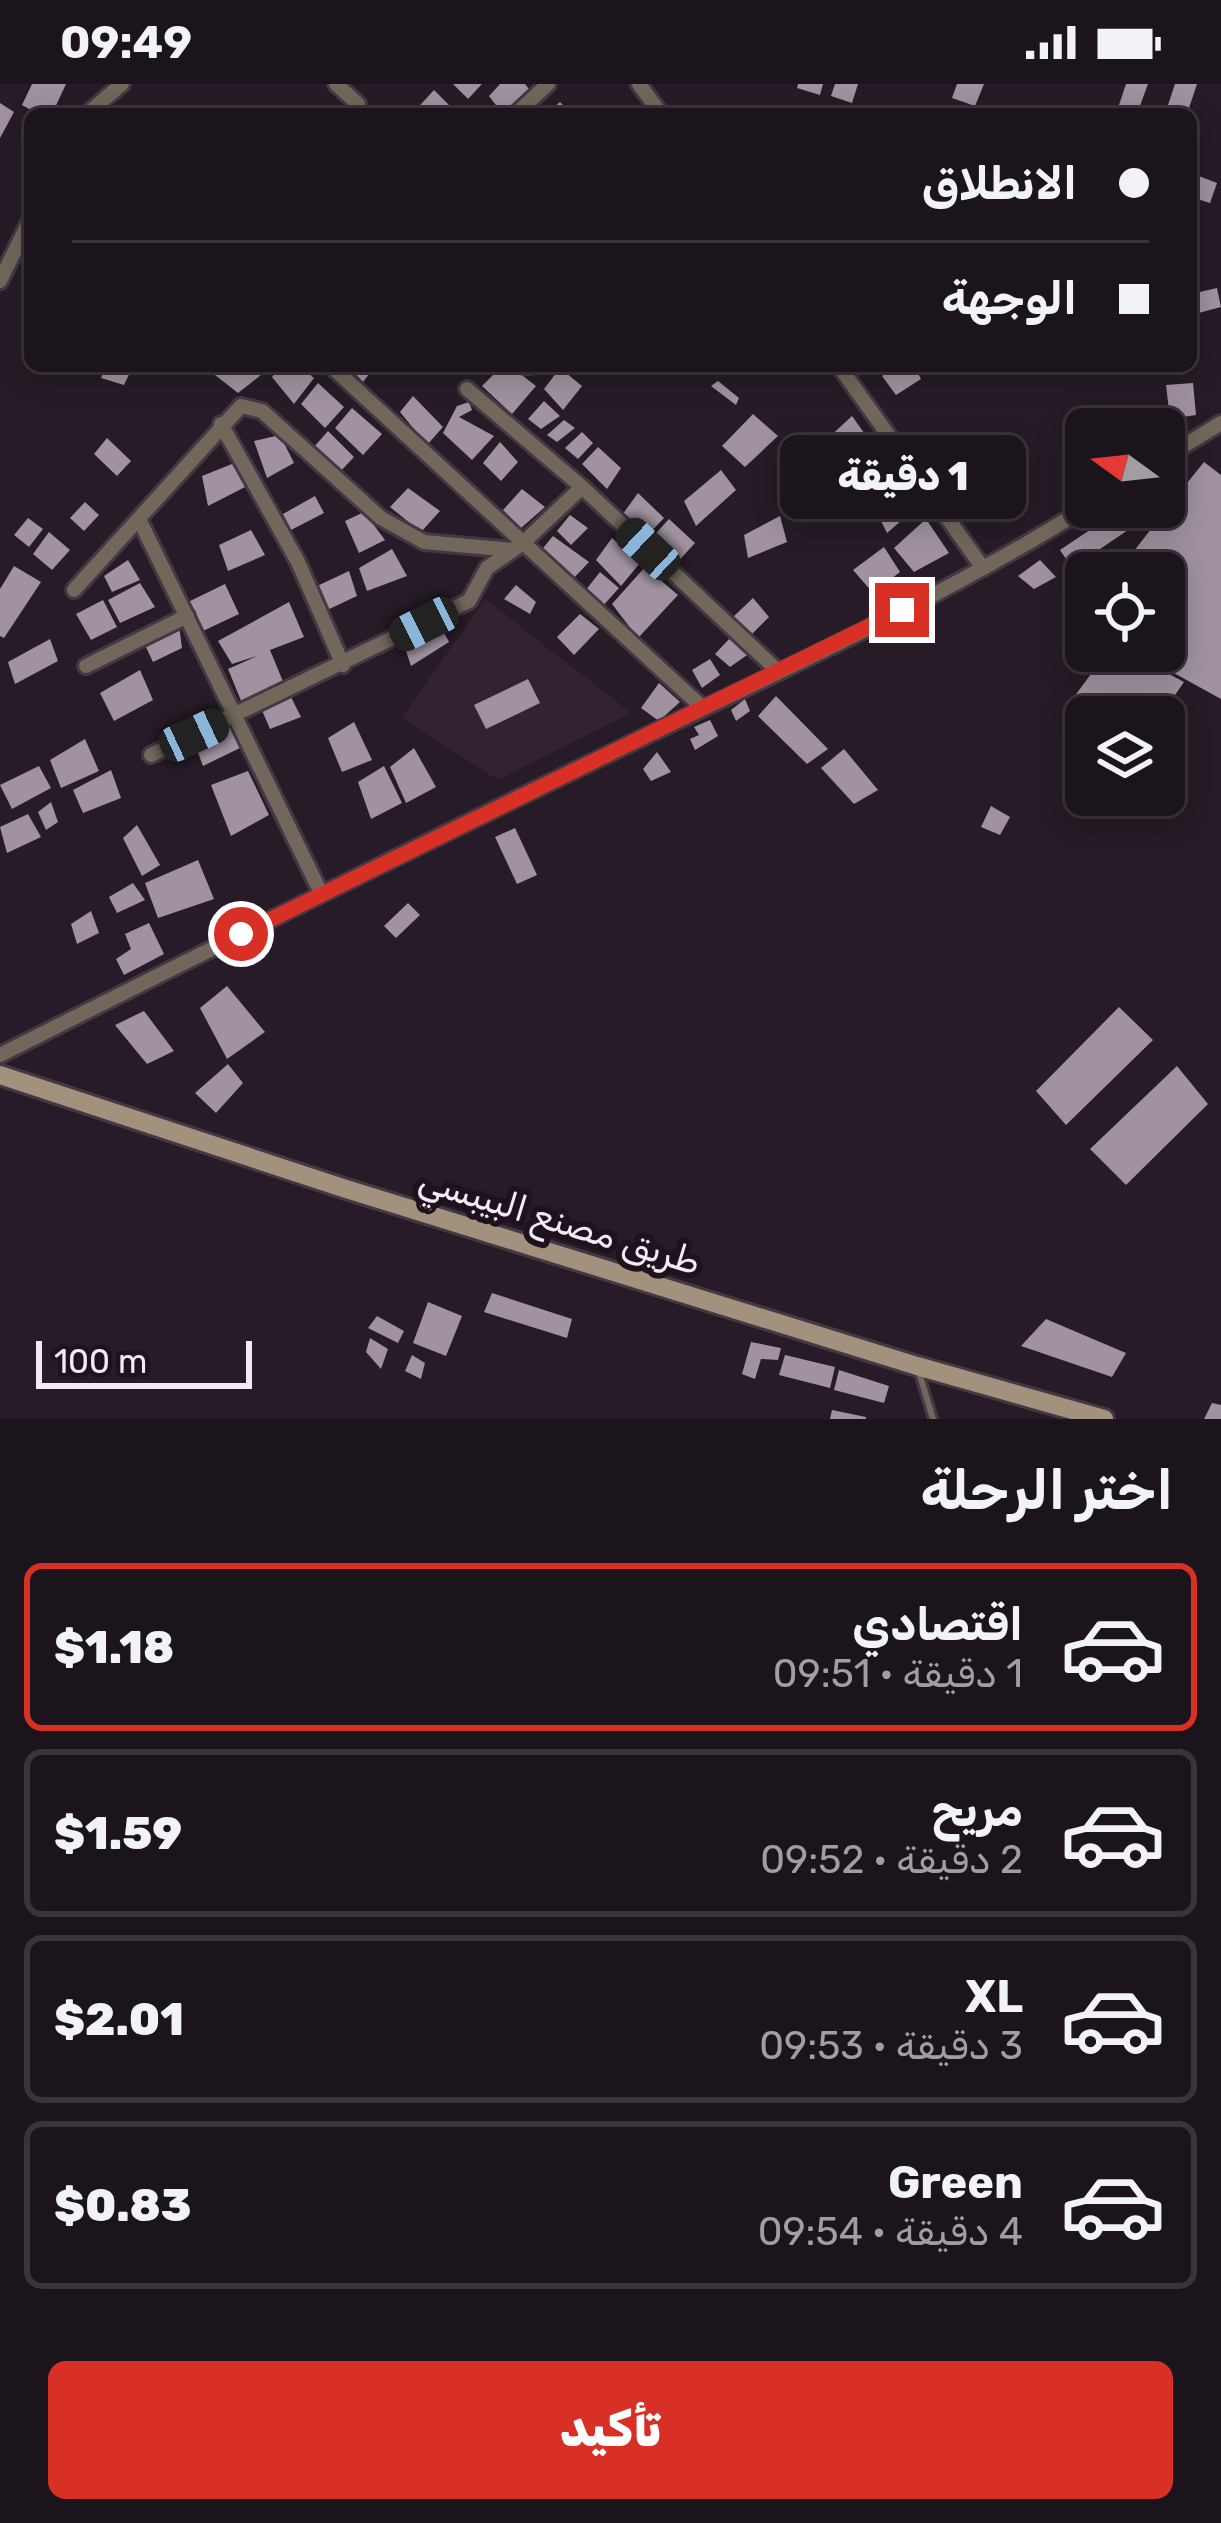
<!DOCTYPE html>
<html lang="ar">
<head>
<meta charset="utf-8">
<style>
  body { margin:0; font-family:Rubik,"Noto Sans Arabic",sans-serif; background:#251d25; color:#f1f3f6; direction:rtl; height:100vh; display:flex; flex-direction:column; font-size:45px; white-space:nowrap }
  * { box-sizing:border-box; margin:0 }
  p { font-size:39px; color:#a09ea3 }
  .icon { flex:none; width:66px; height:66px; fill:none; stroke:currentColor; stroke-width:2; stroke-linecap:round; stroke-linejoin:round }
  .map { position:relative; height:1335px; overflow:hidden; direction:ltr }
  .sheet { display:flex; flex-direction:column; background:#1c141c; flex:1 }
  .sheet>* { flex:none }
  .guide { position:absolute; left:24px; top:24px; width:1173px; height:264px; border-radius:18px; box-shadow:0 6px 30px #0003,0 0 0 3px #3a333b; direction:rtl; display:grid; align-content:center; height:264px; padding:0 48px; background:#1c141c }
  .needle { width:78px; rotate:285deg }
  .buttons { position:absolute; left:1065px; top:324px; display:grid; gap:24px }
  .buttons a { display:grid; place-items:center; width:120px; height:120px; border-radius:18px; background:#1c141c; box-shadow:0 6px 30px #0003,0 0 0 3px #3a333b; font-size:60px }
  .scale { position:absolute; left:36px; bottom:30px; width:216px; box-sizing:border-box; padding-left:12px; border:6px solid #f3ebf3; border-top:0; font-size:33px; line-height:42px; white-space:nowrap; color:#f3ebf3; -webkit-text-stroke:9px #1d121d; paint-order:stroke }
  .end { position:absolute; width:54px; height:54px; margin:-27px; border:15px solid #d93025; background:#fff; box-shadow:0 0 0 6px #fff }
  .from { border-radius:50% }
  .bubble { position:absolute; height:84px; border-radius:18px; background:#1c141c; box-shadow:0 6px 30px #0003,0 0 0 3px #3a333b; font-size:39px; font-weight:800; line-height:84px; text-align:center; direction:rtl }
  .car { position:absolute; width:36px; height:72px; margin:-36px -18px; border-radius:15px; box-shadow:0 0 9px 3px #0007; background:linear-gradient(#222 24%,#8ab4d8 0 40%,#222 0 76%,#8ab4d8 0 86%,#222 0) }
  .guide b { display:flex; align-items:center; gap:42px; height:114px; font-size:45px }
  .guide b+b { border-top:3px solid #3a333b }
  .guide i { width:30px; height:30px; background:#f1f3f6 }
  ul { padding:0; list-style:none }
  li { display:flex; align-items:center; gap:36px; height:168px; margin:0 24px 18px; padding:0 24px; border:6px solid #3a333b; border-radius:18px }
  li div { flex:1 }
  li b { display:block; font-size:45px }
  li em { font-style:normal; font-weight:800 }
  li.selected { border-color:#d93025 }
  li>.icon { width:108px; height:108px; stroke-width:1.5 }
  h2 { padding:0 48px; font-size:54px; line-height:144px }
  .button { display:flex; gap:24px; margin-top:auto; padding:24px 48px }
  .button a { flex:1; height:138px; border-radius:18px; background:#d93025; color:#fff; font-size:48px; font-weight:800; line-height:138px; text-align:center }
  .status { display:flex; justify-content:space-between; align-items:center; height:84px; padding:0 60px; background:#1c141c; direction:ltr }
  .status svg { height:33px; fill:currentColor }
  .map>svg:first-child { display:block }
  .built { fill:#322232 }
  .building { fill:#a092a0 }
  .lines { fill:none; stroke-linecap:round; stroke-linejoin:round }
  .lane-casing { stroke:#433843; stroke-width:12 }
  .street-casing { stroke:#433843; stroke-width:20 }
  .secondary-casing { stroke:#433843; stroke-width:24 }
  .lane { stroke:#71685b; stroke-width:6 }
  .street { stroke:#71685b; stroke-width:14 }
  .secondary { stroke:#a1917d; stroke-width:18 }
  .route { stroke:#d93025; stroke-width:15 }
  .labels { text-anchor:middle; stroke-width:12; stroke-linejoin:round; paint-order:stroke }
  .street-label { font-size:36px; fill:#f3ebf3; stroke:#1d121d }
</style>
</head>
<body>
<div class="status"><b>09:49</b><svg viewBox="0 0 49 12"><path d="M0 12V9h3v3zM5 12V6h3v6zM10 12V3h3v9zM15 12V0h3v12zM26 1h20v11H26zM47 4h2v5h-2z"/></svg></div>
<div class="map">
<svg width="1221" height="1335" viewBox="0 0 1221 1335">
  <rect width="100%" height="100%" fill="#261b26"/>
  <path class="built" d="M485,515L631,629L498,696L402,634Z"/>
  <g class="building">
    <path d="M32,0H66L52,30H38L22,21Z"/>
    <path d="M453,0H482L468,15Z"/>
    <path d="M500,0H525L529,5L502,29L489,12Z"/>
    <path d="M798,0H823L820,11L797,4Z"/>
    <path d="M835,0H858L852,19L831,12Z"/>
    <path d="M957,0H984L975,22L952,14Z"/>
    <path d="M1126,0H1148L1137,30H1116Z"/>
    <path d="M1175,0H1197L1187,30H1165Z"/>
    <path d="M434,6L449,21L442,30H412Z"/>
    <path d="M560,18L571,30H546Z"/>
    <path d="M0,19L14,28L0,54Z"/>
    <path d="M1191,89L1217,99L1210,119L1191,113Z"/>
    <path d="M1217,204L1221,223L1191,231V210Z"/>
    <path d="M106,282H133L124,301L101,294Z"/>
    <path d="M222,282H250L261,291L238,309L215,291Z"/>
    <path d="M280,282H300L314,294L294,320L272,293Z"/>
    <path d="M348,282H375L363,298Z"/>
    <path d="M502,282H510L536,302L512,330L482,302Z"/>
    <path d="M895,282H914L921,295L896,311L882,292Z"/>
    <path d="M560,284L582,302L563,326L544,305Z"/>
    <path d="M718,297L739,314L736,321L711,302Z"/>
    <path d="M318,299L344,323L325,344L301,320Z"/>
    <path d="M1193,299L1196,331L1170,335L1166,301Z"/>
    <path d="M413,312L443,343L427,361L400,328Z"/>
    <path d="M544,317L560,332L541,345L528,335Z"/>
    <path d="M469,318L472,326L459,333L494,352L472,376L443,349L457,322Z"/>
    <path d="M352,324L382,350L363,371L335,344Z"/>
    <path d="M753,330L778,352L745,383L722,362Z"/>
    <path d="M852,332L877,367L836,398L812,369Z"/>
    <path d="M564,336L575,344L557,358L547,351Z"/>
    <path d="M328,347L354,373L339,389L314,363Z"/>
    <path d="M582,348L593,359L578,375L565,364Z"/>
    <path d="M280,351L294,379L267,394L254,357Z"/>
    <path d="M107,354L131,377L117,392L94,370Z"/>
    <path d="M500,358L518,378L501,397L483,379Z"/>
    <path d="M598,363L621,384L607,405L582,380Z"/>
    <path d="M237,378L249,401L208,422L202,392Z"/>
    <path d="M1204,378L1221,391V615L1134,567H1164V489H1117L1175,414L1164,422V397L1175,414Z"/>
    <path d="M721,386L736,406L696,442L684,417Z"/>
    <path d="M408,404L440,427L421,448L390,423Z"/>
    <path d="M522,405L545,423L521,444L503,426Z"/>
    <path d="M638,409L664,434L644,455L620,434Z"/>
    <path d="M906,410L916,424L887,449L878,431Z"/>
    <path d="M315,412L324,429L291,446L283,430Z"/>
    <path d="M85,418L99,431L84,447L70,434Z"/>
    <path d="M1124,423H1162L1072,484L1060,466Z"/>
    <path d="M364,428L385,456L359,469L345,437Z"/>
    <path d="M570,431L588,444L571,461L557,447Z"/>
    <path d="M780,432L787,458L748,474L744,451Z"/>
    <path d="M28,434L43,445L29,463L14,451Z"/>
    <path d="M669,435L695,459L674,482L647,459Z"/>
    <path d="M926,435L949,469L914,488L894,464Z"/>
    <path d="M251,446L265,471L228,487L219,461Z"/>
    <path d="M49,448L70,466L52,486L33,470Z"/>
    <path d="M553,452L589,478L571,497L539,469Z"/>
    <path d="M612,454L640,479L621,502L596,476Z"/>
    <path d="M884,463L900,488L873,509L853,486Z"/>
    <path d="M392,465L407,492L367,507L359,484Z"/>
    <path d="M128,476L140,496L112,508L104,492Z"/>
    <path d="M1040,476L1056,493L1034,505L1018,492Z"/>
    <path d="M14,482L41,498L4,554L0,552V505Z"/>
    <path d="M645,483L678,511L638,554L612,520Z"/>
    <path d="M349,487L357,512L325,527L315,503Z"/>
    <path d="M600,488L619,504L601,524L585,507Z"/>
    <path d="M140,499L155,523L120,539L108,516Z"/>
    <path d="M225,500L239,530L203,547L188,518Z"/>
    <path d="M516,501L536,518L530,530L504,515Z"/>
    <path d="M753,514L769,533L749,553L732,534Z"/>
    <path d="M103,516L117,543L91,556L76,530Z"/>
    <path d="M289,518L304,553L270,566L284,600L242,619L228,585L257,572L232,580L218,557Z"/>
    <path d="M580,530L599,545L574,571L557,553Z"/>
    <path d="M438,538L449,558L411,582L403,558Z"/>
    <path d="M179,541L182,564L153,578L144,559Z"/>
    <path d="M732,552L750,569L730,583L715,570Z"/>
    <path d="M50,555L58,577L15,600L8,578Z"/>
    <path d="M1108,567H1126L1184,598L1160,633H1093L1071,617Z"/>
    <path d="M710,575L720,591L702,604L692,586Z"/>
    <path d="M140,586L153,616L114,637L100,609Z"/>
    <path d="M528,595L540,619L486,645L474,621Z"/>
    <path d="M659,599L680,618L659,637L641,624Z"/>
    <path d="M290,611L301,633L270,645L261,624Z"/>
    <path d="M776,612L828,665L807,680L758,632Z"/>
    <path d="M745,615L750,627L736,637L731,626Z"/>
    <path d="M710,636L718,652L695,666L690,655L699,651L694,643Z"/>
    <path d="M354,638L372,676L342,688L328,654Z"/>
    <path d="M232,641L240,664L203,682L193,655Z"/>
    <path d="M85,655L99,687L61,704L50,676Z"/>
    <path d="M414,664L436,703L406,719L390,683Z"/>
    <path d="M844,665L878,706L854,720L821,684Z"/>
    <path d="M657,668L671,688L651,697L643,685Z"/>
    <path d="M39,682L51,704L12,725L0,701Z"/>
    <path d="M384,682L402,719L371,735L358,698Z"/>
    <path d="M111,686L121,714L83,729L73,706Z"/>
    <path d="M248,687L269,731L231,752L211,701Z"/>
    <path d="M51,718L58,738L46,746L38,728Z"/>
    <path d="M991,722L1010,733L1000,751L981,743Z"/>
    <path d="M28,730L41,753L7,769L0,743Z"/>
    <path d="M137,741L160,781L142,792L123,754Z"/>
    <path d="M515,744L537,791L517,800L495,753Z"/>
    <path d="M198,776L214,815L158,834L145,799Z"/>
    <path d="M133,799L145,816L117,829L109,813Z"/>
    <path d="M408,819L420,831L396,854L384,842Z"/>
    <path d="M91,827L99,849L77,860L71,840Z"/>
    <path d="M149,839L164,870L124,891L116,875L131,865L125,850Z"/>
    <path d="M227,902L265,948L227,975L200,924Z"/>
    <path d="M1119,923L1153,956L1066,1041L1036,1007Z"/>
    <path d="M144,927L174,967L147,980L115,941Z"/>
    <path d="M228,980L243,999L216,1029L195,1009Z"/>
    <path d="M1177,982L1208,1020L1126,1101L1090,1065Z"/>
    <path d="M492,1209L572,1235L567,1254L484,1228Z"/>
    <path d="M428,1218L462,1232L446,1272L413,1259Z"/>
    <path d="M377,1232L404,1247L398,1259L368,1244Z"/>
    <path d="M1046,1235L1126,1269L1112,1293L1021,1262Z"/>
    <path d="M370,1254L388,1265L381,1285L366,1268Z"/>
    <path d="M751,1258L781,1264L778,1276L761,1275L755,1295L742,1290Z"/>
    <path d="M412,1271L425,1279L421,1295L405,1287Z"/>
    <path d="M785,1271L835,1283L830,1304L779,1291Z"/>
    <path d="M839,1286L889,1302L884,1319L834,1306Z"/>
    <path d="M1212,1319L1221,1321V1335H1204Z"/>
    <path d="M832,1326L866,1333V1335H830Z"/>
  </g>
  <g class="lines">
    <g class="lane-casing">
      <path id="lane" d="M918,1285L933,1335"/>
    </g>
    <g class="street-casing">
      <g id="street">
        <path d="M336,0L358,20"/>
        <path d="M639,0L661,30"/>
        <path d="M87,30L122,0"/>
        <path d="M516,30L548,0"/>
        <path d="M0,197L30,136"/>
        <path d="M331,282L703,624"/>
        <path d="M524,282H531"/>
        <path d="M839,282L983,484"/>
        <path d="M467,305L582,403L779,588"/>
        <path d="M221,340L298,478L343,581"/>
        <path d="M1164,374L1221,339"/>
        <path d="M139,435L321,809"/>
        <path d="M74,506L241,322L262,327L381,434L424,458L513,466"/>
        <path d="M86,582L187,532"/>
        <path d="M151,671L469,517L487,484L523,459L582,403"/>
        <path d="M0,971C206,867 412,765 619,665C777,588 939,516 1087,423"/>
      </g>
    </g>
    <g class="secondary-casing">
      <path id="secondary" d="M0,991L343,1104L917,1282L1104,1335"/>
    </g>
    <use href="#lane" class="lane"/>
    <use href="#street" class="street"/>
    <use href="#secondary" class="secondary"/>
  </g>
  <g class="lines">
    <path class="route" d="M241,850L902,526"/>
  </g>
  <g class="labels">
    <g class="street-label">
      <text transform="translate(560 1136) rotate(17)" y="13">طريق مصنع البيبسي</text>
    </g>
  </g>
</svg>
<div class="buttons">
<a><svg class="needle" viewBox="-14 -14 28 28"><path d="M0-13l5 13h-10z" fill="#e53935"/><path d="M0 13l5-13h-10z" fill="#a09ea3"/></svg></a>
<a><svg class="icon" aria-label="locate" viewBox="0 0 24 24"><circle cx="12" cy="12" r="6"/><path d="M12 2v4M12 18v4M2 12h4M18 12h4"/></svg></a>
<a><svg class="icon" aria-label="layers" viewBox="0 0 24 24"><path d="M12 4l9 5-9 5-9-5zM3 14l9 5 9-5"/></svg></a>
</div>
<div class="scale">100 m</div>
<i class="end from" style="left:241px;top:850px"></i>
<i class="end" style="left:902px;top:526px"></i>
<div class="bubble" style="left:780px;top:351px;width:246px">1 دقيقة</div>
<i class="car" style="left:648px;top:465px;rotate:313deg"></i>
<i class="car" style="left:424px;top:540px;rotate:243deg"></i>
<i class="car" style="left:194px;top:651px;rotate:65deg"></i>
<div class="guide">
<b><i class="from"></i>الانطلاق</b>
<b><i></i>الوجهة</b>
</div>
</div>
<section class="sheet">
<h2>اختر الرحلة</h2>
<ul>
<li class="selected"><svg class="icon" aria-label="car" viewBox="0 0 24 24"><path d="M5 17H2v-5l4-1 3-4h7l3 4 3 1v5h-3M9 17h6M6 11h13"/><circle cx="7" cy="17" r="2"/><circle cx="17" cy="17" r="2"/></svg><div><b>اقتصادي</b><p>1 دقيقة · 09:51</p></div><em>$1.18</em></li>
<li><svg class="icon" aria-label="car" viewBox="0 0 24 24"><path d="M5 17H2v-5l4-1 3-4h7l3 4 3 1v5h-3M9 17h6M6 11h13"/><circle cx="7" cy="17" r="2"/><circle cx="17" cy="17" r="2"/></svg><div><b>مريح</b><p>2 دقيقة · 09:52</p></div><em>$1.59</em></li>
<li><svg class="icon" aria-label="car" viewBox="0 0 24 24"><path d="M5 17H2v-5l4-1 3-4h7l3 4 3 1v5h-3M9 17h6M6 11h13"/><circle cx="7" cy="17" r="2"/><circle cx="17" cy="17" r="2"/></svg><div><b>XL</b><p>3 دقيقة · 09:53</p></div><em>$2.01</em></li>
<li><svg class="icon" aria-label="car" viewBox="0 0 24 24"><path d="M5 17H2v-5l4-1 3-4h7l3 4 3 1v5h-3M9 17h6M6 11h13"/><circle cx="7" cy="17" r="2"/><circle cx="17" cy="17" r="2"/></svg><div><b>Green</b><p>4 دقيقة · 09:54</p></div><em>$0.83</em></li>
</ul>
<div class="button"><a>تأكيد</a></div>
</section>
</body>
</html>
